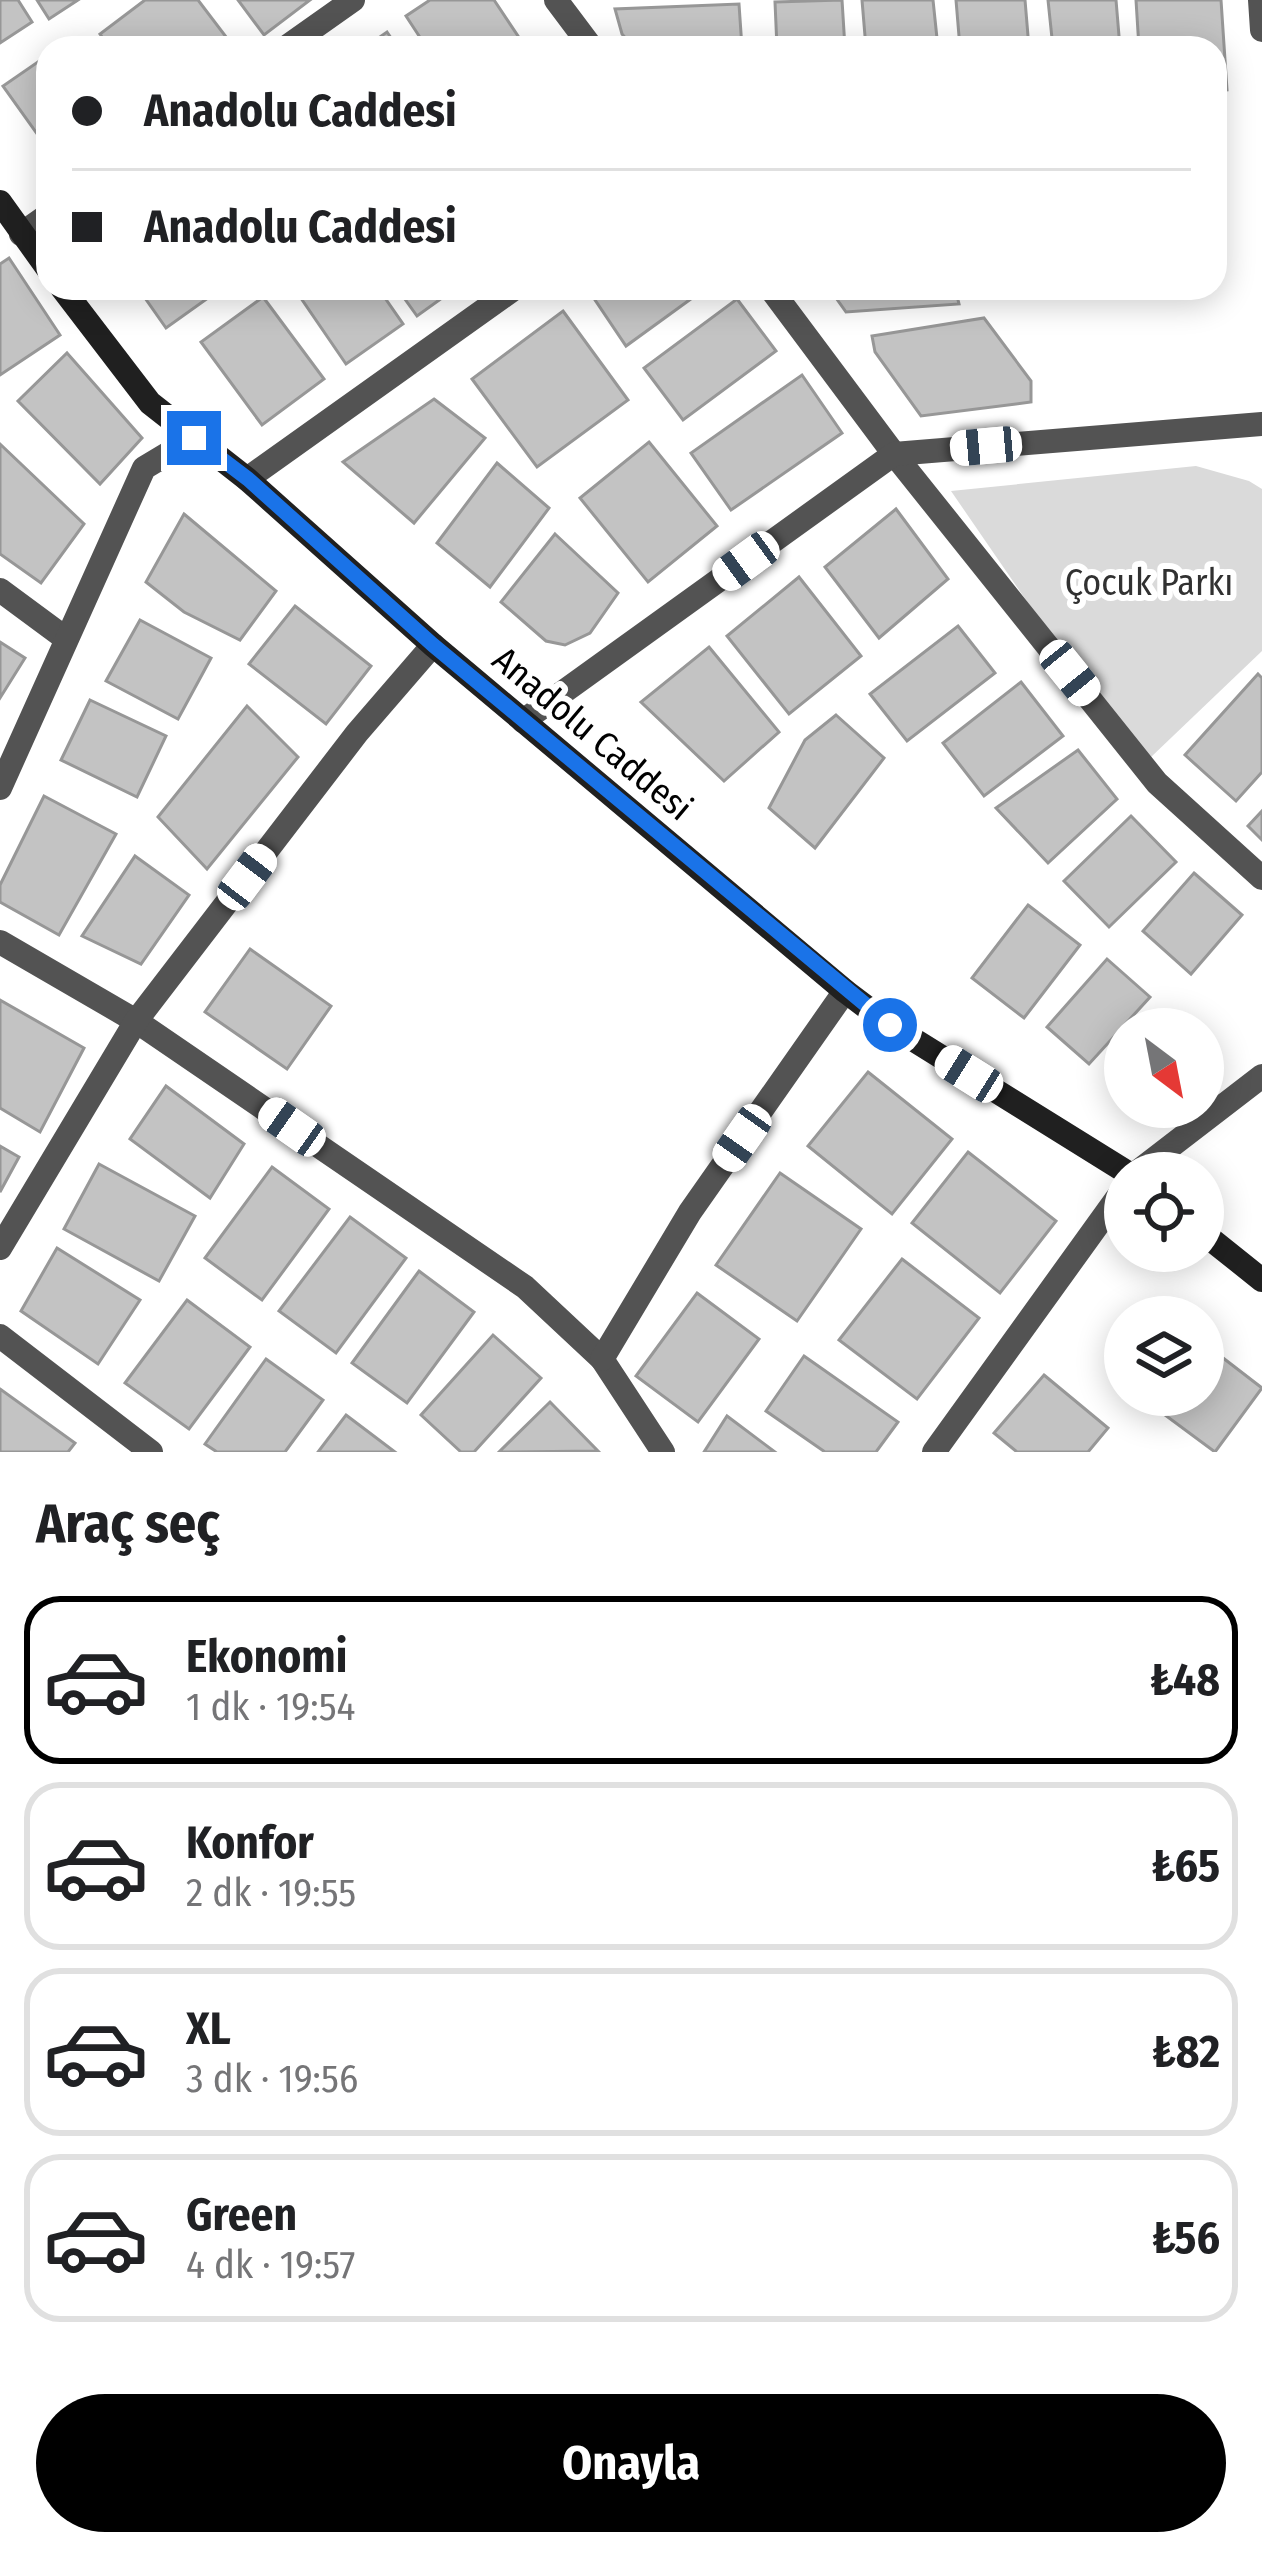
<!DOCTYPE html>
<html lang="tr">
<head>
<meta charset="utf-8">
<style>
  body { margin:0; font-family:"Fira Sans Condensed",sans-serif; background:#f2f2f2; color:#202124; height:100vh; display:flex; flex-direction:column; font-size:45px; white-space:nowrap }
  * { box-sizing:border-box; margin:0 }
  p { font-size:39px; color:#757577 }
  .icon { flex:none; width:66px; height:66px; fill:none; stroke:currentColor; stroke-width:2; stroke-linecap:round; stroke-linejoin:round }
  .map { position:relative; height:1452px; overflow:hidden }
  .drawer { display:flex; flex-direction:column; background:#fff; flex:1 }
  .drawer>* { flex:none }
  .top-card { position:absolute; left:36px; top:36px; width:1191px; height:264px; border-radius:36px; box-shadow:0 6px 30px #0003; display:grid; align-content:center; height:264px; padding:0 36px; background:#fff }
  .needle { width:78px; rotate:148deg }
  .fabs { position:absolute; left:1104px; top:1008px; display:grid; gap:24px }
  .fabs a { display:grid; place-items:center; width:120px; height:120px; border-radius:50%; background:#fff; box-shadow:0 6px 30px #0003; font-size:60px }
  .end { position:absolute; width:54px; height:54px; margin:-27px; border:15px solid #1a73e8; background:#fff; box-shadow:0 0 0 6px #fff }
  .from { border-radius:50% }
  .car { position:absolute; width:36px; height:72px; margin:-36px -18px; border-radius:15px; box-shadow:0 0 9px 3px #0007; background:linear-gradient(#fff 24%,#345 0 40%,#fff 0 76%,#345 0 86%,#fff 0) }
  .top-card b { display:flex; align-items:center; gap:42px; height:114px; font-size:45px }
  .top-card b+b { border-top:3px solid #e0e0e0 }
  .top-card i { width:30px; height:30px; background:#202124 }
  ul { padding:0; list-style:none }
  li { display:flex; align-items:center; gap:36px; height:168px; margin:0 24px 18px; padding:0 12px; border:6px solid #e0e0e0; border-radius:36px }
  li div { flex:1 }
  li b { display:block; font-size:45px }
  li em { font-style:normal; font-weight:700 }
  li.current { border-color:#000 }
  li>.icon { width:108px; height:108px; stroke-width:1.5 }
  h2 { padding:0 36px; font-size:54px; line-height:144px }
  .cta { display:flex; gap:24px; margin-top:auto; padding:24px 36px }
  .cta a { flex:1; height:138px; border-radius:72px; background:#000; color:#fff; font-size:48px; font-weight:700; line-height:138px; text-align:center }
  .map>svg:first-child { display:block }
  .green { fill:#dadada }
  .building { fill:#c3c3c3; stroke:#979797; stroke-width:3 }
  .lines { fill:none; stroke-linecap:round; stroke-linejoin:round }
  .street { stroke:#535353; stroke-width:24 }
  .secondary { stroke:#202020; stroke-width:24 }
  .route { stroke:#1a73e8; stroke-width:15 }
  .labels { text-anchor:middle; stroke-width:12; stroke-linejoin:round; paint-order:stroke }
  .park-label { font-size:36px; fill:#313131; stroke:#fff }
  .street-label { font-size:36px; fill:#000; stroke:#fff }
</style>
</head>
<body>
<div class="map">
<svg width="1262" height="1452" viewBox="0 0 1262 1452">
  <rect width="100%" height="100%" fill="#fff"/>
  <path class="green" d="M1196,466L1249,481L1262,489V651L1150,758L1050,635L951,491Z"/>
  <g class="building">
    <path d="M0,0H18L32,22L0,43Z"/>
    <path d="M37,0H78L49,19Z"/>
    <path d="M145,0H198L233,46L110,48L100,34Z"/>
    <path d="M238,0H310L264,35Z"/>
    <path d="M430,0H494L526,48H427L406,16Z"/>
    <path d="M842,0L845,48H777L775,2Z"/>
    <path d="M862,0H933L938,48H866Z"/>
    <path d="M956,0H1025L1029,48H960Z"/>
    <path d="M1048,0H1116L1120,48H1053Z"/>
    <path d="M1136,0H1221L1227,90L1215,91V48H1139Z"/>
    <path d="M739,4L742,48H634L622,34L615,9Z"/>
    <path d="M387,32L398,48H364Z"/>
    <path d="M48,55V149L3,86Z"/>
    <path d="M9,258L60,335L0,375V264Z"/>
    <path d="M138,288H222L166,328Z"/>
    <path d="M294,288H378L403,324L346,364Z"/>
    <path d="M397,288H456L417,316Z"/>
    <path d="M587,288H706L626,346Z"/>
    <path d="M829,288H955L959,304L846,312Z"/>
    <path d="M263,297L324,379L262,425L201,342Z"/>
    <path d="M737,299L776,351L683,420L644,368Z"/>
    <path d="M563,311L628,400L537,467L472,379Z"/>
    <path d="M984,318L1031,381V402L921,416L875,352L872,336Z"/>
    <path d="M67,353L142,438L100,484L18,401Z"/>
    <path d="M802,375L842,433L731,510L691,453Z"/>
    <path d="M434,399L485,438L414,523L343,462Z"/>
    <path d="M649,442L717,526L648,582L580,498Z"/>
    <path d="M0,444L84,524L41,583L0,554Z"/>
    <path d="M497,463L549,508L490,587L437,543Z"/>
    <path d="M896,509L948,579L879,638L825,567Z"/>
    <path d="M184,514L276,591L240,640L184,612L146,582Z"/>
    <path d="M555,534L618,593L590,633L565,645L546,641L501,602Z"/>
    <path d="M799,577L861,656L789,714L727,636Z"/>
    <path d="M295,606L371,666L326,724L249,664Z"/>
    <path d="M140,620L211,658L178,719L106,681Z"/>
    <path d="M958,626L995,673L907,741L870,694Z"/>
    <path d="M0,642L25,658L0,698Z"/>
    <path d="M709,647L779,732L724,781L641,702Z"/>
    <path d="M1258,674L1262,678V772L1236,801L1185,755Z"/>
    <path d="M1021,682L1063,736L984,796L943,743Z"/>
    <path d="M90,700L166,736L137,797L61,760Z"/>
    <path d="M247,706L298,757L207,869L158,817Z"/>
    <path d="M836,715L884,758L815,848L769,808L805,740Z"/>
    <path d="M1078,750L1117,799L1048,863L996,808Z"/>
    <path d="M44,796L116,834L59,935L0,902V885Z"/>
    <path d="M1262,811V840L1248,826Z"/>
    <path d="M1131,816L1176,862L1109,927L1064,881Z"/>
    <path d="M135,856L189,895L141,964L82,936Z"/>
    <path d="M1194,873L1242,915L1191,974L1143,931Z"/>
    <path d="M1028,905L1080,945L1024,1018L972,978Z"/>
    <path d="M250,949L331,1006L287,1069L205,1012Z"/>
    <path d="M1107,959L1150,997L1089,1064L1047,1027Z"/>
    <path d="M0,1000L84,1048L40,1132L0,1108Z"/>
    <path d="M868,1072L952,1139L892,1214L808,1146Z"/>
    <path d="M166,1086L244,1144L210,1198L130,1139Z"/>
    <path d="M0,1146L19,1157L0,1192Z"/>
    <path d="M968,1152L1056,1221L1000,1293L912,1223Z"/>
    <path d="M99,1164L195,1216L159,1281L64,1229Z"/>
    <path d="M272,1167L329,1209L262,1300L205,1258Z"/>
    <path d="M780,1173L861,1229L797,1321L716,1265Z"/>
    <path d="M350,1217L406,1258L336,1353L279,1311Z"/>
    <path d="M57,1248L140,1300L98,1364L21,1311Z"/>
    <path d="M902,1259L979,1318L917,1399L839,1340Z"/>
    <path d="M419,1271L474,1312L407,1403L352,1363Z"/>
    <path d="M697,1293L759,1339L698,1422L636,1376Z"/>
    <path d="M187,1300L250,1347L189,1429L125,1383Z"/>
    <path d="M493,1335L541,1378L474,1452H461L421,1415Z"/>
    <path d="M1214,1351L1262,1388L1215,1452L1165,1415L1181,1395H1203V1366Z"/>
    <path d="M804,1356L898,1422L876,1452H825L766,1411Z"/>
    <path d="M266,1359L323,1400L285,1452H217L205,1444Z"/>
    <path d="M1044,1375L1108,1428L1088,1452H1017L994,1433Z"/>
    <path d="M0,1389L75,1443L68,1452H0Z"/>
    <path d="M550,1402L598,1451L499,1452Z"/>
    <path d="M346,1415L395,1452H318Z"/>
    <path d="M727,1416L775,1452H704Z"/>
  </g>
  <g class="lines">
    <g class="street">
      <path d="M556,0L592,48"/>
      <path d="M1260,0L1262,30"/>
      <path d="M285,48L353,0"/>
      <path d="M21,234L48,215"/>
      <path d="M770,288L894,454L1157,783L1262,878"/>
      <path d="M247,479L515,288"/>
      <path d="M0,590L65,638"/>
      <path d="M523,721L894,454L1262,424"/>
      <path d="M0,788L144,468L194,438"/>
      <path d="M0,942L136,1021L525,1287L602,1359L663,1452"/>
      <path d="M1136,1173L1262,1076"/>
      <path d="M0,1248L136,1021L357,733L433,645"/>
      <path d="M0,1336L151,1452"/>
      <path d="M602,1359L690,1212L845,991"/>
      <path d="M934,1452L1125,1187"/>
    </g>
    <g class="secondary">
      <path d="M0,202L48,269"/>
      <path d="M62,288L150,403L247,479L433,645L845,991L890,1025L1128,1173"/>
      <path d="M1203,1233L1262,1280"/>
    </g>
  </g>
  <g class="lines">
    <path class="route" d="M194,438L248,479L433,645L890,1025"/>
  </g>
  <g class="labels">
    <g class="park-label">
      <text x="1149" y="595">Çocuk Parkı</text>
    </g>
    <g class="street-label">
      <text transform="translate(593 733) rotate(40)" y="13">Anadolu Caddesi</text>
    </g>
  </g>
</svg>
<div class="fabs">
<a><svg class="needle" viewBox="-14 -14 28 28"><path d="M0-13l5 13h-10z" fill="#e53935"/><path d="M0 13l5-13h-10z" fill="#757577"/></svg></a>
<a><svg class="icon" aria-label="locate" viewBox="0 0 24 24"><circle cx="12" cy="12" r="6"/><path d="M12 2v4M12 18v4M2 12h4M18 12h4"/></svg></a>
<a><svg class="icon" aria-label="layers" viewBox="0 0 24 24"><path d="M12 4l9 5-9 5-9-5zM3 14l9 5 9-5"/></svg></a>
</div>
<i class="end from" style="left:890px;top:1025px"></i>
<i class="end" style="left:194px;top:438px"></i>
<i class="car" style="left:986px;top:446px;rotate:265deg"></i>
<i class="car" style="left:746px;top:561px;rotate:234deg"></i>
<i class="car" style="left:1070px;top:673px;rotate:141deg"></i>
<i class="car" style="left:247px;top:877px;rotate:37deg"></i>
<i class="car" style="left:969px;top:1074px;rotate:302deg"></i>
<i class="car" style="left:292px;top:1127px;rotate:305deg"></i>
<i class="car" style="left:742px;top:1138px;rotate:215deg"></i>
<div class="top-card">
<b><i class="from"></i>Anadolu Caddesi</b>
<b><i></i>Anadolu Caddesi</b>
</div>
</div>
<section class="drawer">
<h2>Araç seç</h2>
<ul>
<li class="current"><svg class="icon" aria-label="car" viewBox="0 0 24 24"><path d="M5 17H2v-5l4-1 3-4h7l3 4 3 1v5h-3M9 17h6M6 11h13"/><circle cx="7" cy="17" r="2"/><circle cx="17" cy="17" r="2"/></svg><div><b>Ekonomi</b><p>1 dk · 19:54</p></div><em>₺48</em></li>
<li><svg class="icon" aria-label="car" viewBox="0 0 24 24"><path d="M5 17H2v-5l4-1 3-4h7l3 4 3 1v5h-3M9 17h6M6 11h13"/><circle cx="7" cy="17" r="2"/><circle cx="17" cy="17" r="2"/></svg><div><b>Konfor</b><p>2 dk · 19:55</p></div><em>₺65</em></li>
<li><svg class="icon" aria-label="car" viewBox="0 0 24 24"><path d="M5 17H2v-5l4-1 3-4h7l3 4 3 1v5h-3M9 17h6M6 11h13"/><circle cx="7" cy="17" r="2"/><circle cx="17" cy="17" r="2"/></svg><div><b>XL</b><p>3 dk · 19:56</p></div><em>₺82</em></li>
<li><svg class="icon" aria-label="car" viewBox="0 0 24 24"><path d="M5 17H2v-5l4-1 3-4h7l3 4 3 1v5h-3M9 17h6M6 11h13"/><circle cx="7" cy="17" r="2"/><circle cx="17" cy="17" r="2"/></svg><div><b>Green</b><p>4 dk · 19:57</p></div><em>₺56</em></li>
</ul>
<div class="cta"><a>Onayla</a></div>
</section>
</body>
</html>
